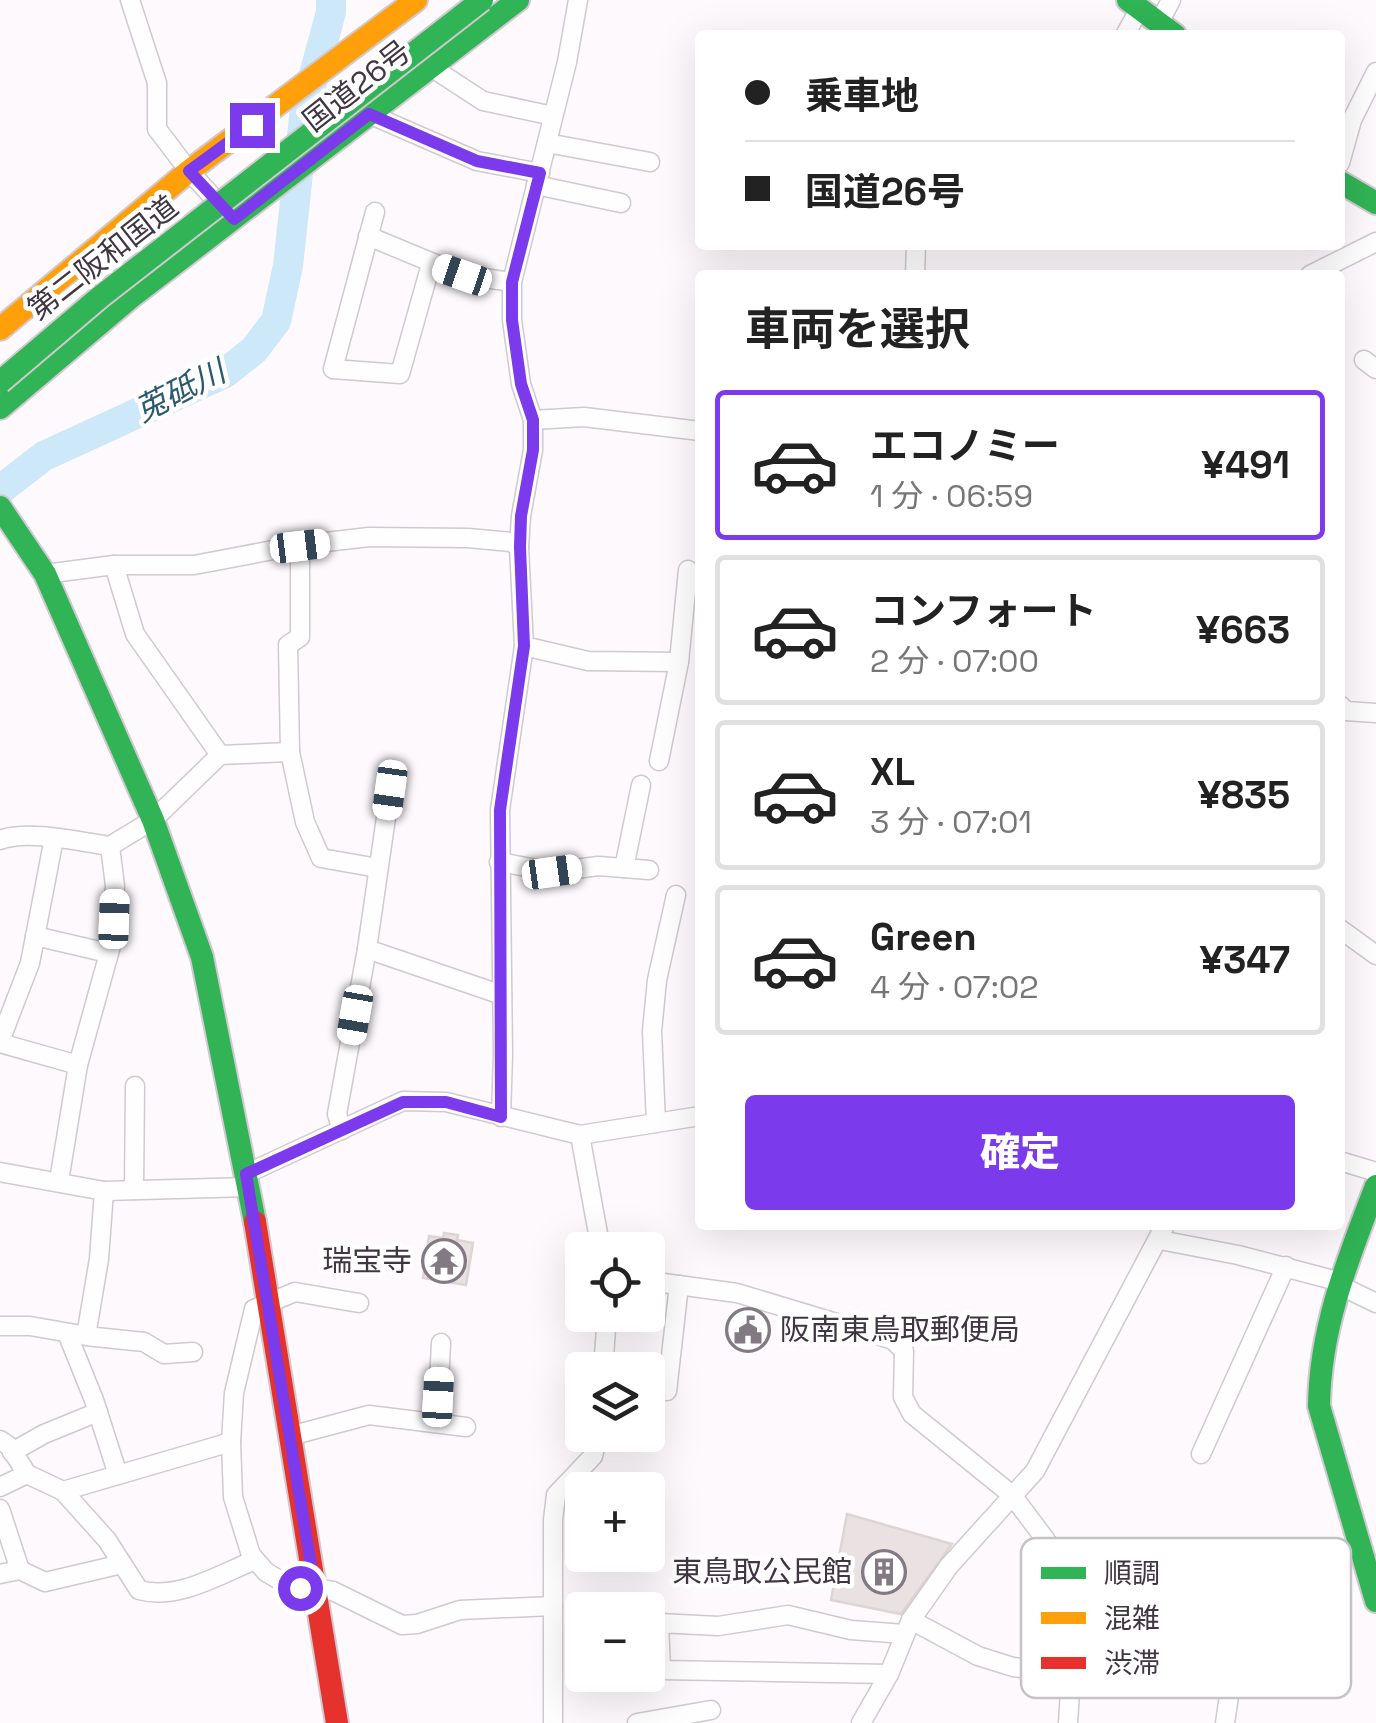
<!DOCTYPE html>
<html lang="ja">
<head>
<meta charset="utf-8">
<style>
  body { margin:0; font-family:"Space Grotesk","Noto Sans JP",sans-serif; background:#f2f2f2; color:#222; height:100vh; display:flex; flex-direction:column; font-size:38px; white-space:nowrap }
  * { box-sizing:border-box; margin:0 }
  p { font-size:32px; color:#767676 }
  .icon { flex:none; width:55px; height:55px; fill:none; stroke:currentColor; stroke-width:2; stroke-linecap:round; stroke-linejoin:round }
  .map { position:relative; flex:1; overflow:hidden }
  .panel { position:absolute; left:695px; top:270px; width:650px; height:960px; display:flex; flex-direction:column; background:#fff; border-radius:10px; box-shadow:0 10px 40px #0002 }
  .panel>* { flex:none }
  .hud { position:absolute; left:695px; top:30px; width:650px; height:220px; border-radius:10px; box-shadow:0 10px 40px #0002; display:grid; align-content:center; height:220px; padding:0 50px; background:#fff }
  .controls { position:absolute; left:565px; top:1232px; display:grid; gap:20px }
  .controls a { display:grid; place-items:center; width:100px; height:100px; border-radius:10px; background:#fff; box-shadow:0 10px 40px #0002; font-size:50px }
  .end { position:absolute; width:45px; height:45px; margin:-22px; border:12px solid #7c3aed; background:#fff; box-shadow:0 0 0 5px #fff }
  .from { border-radius:50% }
  .car { position:absolute; width:30px; height:60px; margin:-30px -15px; border-radius:12px; box-shadow:0 0 8px 2px #0007; background:linear-gradient(#fff 24%,#345 0 40%,#fff 0 76%,#345 0 86%,#fff 0) }
  .hud b { display:flex; align-items:center; gap:35px; height:95px; font-size:38px }
  .hud b+b { border-top:2px solid #e0e0e0 }
  .hud i { width:25px; height:25px; background:#222 }
  ul { padding:0; list-style:none }
  li { display:flex; align-items:center; gap:30px; height:150px; margin:0 20px 15px; padding:0 30px; border:5px solid #e0e0e0; border-radius:10px }
  li div { flex:1 }
  li b { display:block; font-size:38px }
  li em { font-style:normal; font-weight:800 }
  li.on { border-color:#7c3aed }
  li>.icon { width:90px; height:90px; stroke-width:1.5 }
  h2 { padding:0 50px; font-size:45px; line-height:120px }
  .cta { display:flex; gap:20px; margin-top:auto; padding:20px 50px }
  .cta a { flex:1; height:115px; border-radius:10px; background:#7c3aed; color:#fff; font-size:40px; font-weight:800; line-height:115px; text-align:center }
  .map>svg:first-child { display:block }
  .lines { fill:none; stroke-linecap:round; stroke-linejoin:round }
  .river { stroke:#cde8f8; stroke-width:30 }
  .building { fill:#eae1e2; stroke:#ded4d4; stroke-width:2.5 }
  .street-casing { stroke:#d0c9d0; stroke-width:21 }
  .fast-casing { stroke:#d0c9d0; stroke-width:26 }
  .slow-casing { stroke:#d0c9d0; stroke-width:26 }
  .jam-casing { stroke:#d0c9d0; stroke-width:26 }
  .street { stroke:#fffeff; stroke-width:18 }
  .fast { stroke:#30b455; stroke-width:22 }
  .slow { stroke:#ff9f0a; stroke-width:22 }
  .jam { stroke:#e5322d; stroke-width:22 }
  .fast-bridge-casing { stroke:#d0c9d0; stroke-width:26; stroke-linecap:butt }
  .fast-bridge { stroke:#30b455; stroke-width:22 }
  .route { stroke:#7c3aed; stroke-width:12 }
  .labels { text-anchor:middle; stroke-width:9; stroke-linejoin:round; paint-order:stroke }
  .street-label { font-size:30px; fill:#403641; stroke:#fff }
  .poi-label { font-size:30px; fill:#403641; stroke:#fff; text-anchor:end }
  .water-label { font-size:32px; font-style:italic; fill:#2b5a70; stroke:#fff }
  .key { fill:#fff; stroke:#c6c3c6; stroke-width:2.5 }
  .key-label { font-size:28px; fill:#403641 }
</style>
</head>
<body>
<div class="map">
<svg width="1376" height="1723" viewBox="0 0 1376 1723">
  <rect width="100%" height="100%" fill="#fdf9fd"/>
  <g class="lines">
    <path class="river" d="M0,490L44,456L225,373L254,350L276,321L288,266L305,108L331,12V0"/>
  </g>
  <g class="building">
    <path d="M444,1233L458,1235L457,1240L473,1243L466,1285L423,1278L429,1236L443,1238Z"/>
    <path d="M847,1514L952,1544L901,1614L831,1600Z"/>
  </g>
  <g class="lines">
    <g class="street-casing">
      <g id="street">
        <path d="M130,0L157,83V129L189,171L223,208"/>
        <path d="M1160,21L1171,0"/>
        <path d="M1125,35L1140,8"/>
        <path d="M431,67L483,101L553,116"/>
        <path d="M369,114L477,161L540,173"/>
        <path d="M547,143L650,162"/>
        <path d="M1340,163L1352,120L1376,72"/>
        <path d="M536,185L621,203"/>
        <path d="M375,212L333,369L400,374L431,264"/>
        <path d="M368,236L462,275L512,282"/>
        <path d="M915,275L916,245"/>
        <path d="M1310,275L1376,242"/>
        <path d="M1364,360L1376,369"/>
        <path d="M533,420L584,417L700,431"/>
        <path d="M300,545V637L288,645L290,752L305,822L321,858L378,868"/>
        <path d="M114,565L135,634L220,755"/>
        <path d="M45,574L114,565H194L300,545L369,537L468,538L511,542L519,547"/>
        <path d="M524,646L588,661L679,662"/>
        <path d="M1340,705L1346,711L1376,713"/>
        <path d="M659,761L679,662L688,570"/>
        <path d="M0,840C27,829 81,842 110,846L153,820L220,755L290,752"/>
        <path d="M499,862L553,872L598,866L649,870"/>
        <path d="M624,868L641,785"/>
        <path d="M1340,929L1376,955"/>
        <path d="M35,936L108,953"/>
        <path d="M367,949L502,995"/>
        <path d="M0,1041L30,963L54,838"/>
        <path d="M0,1043L78,1065"/>
        <path d="M501,1117L503,1054L500,810L524,646L519,547L521,516L533,450V420L521,384L512,320V282L567,62L578,0"/>
        <path d="M656,1123L652,1031L657,980L676,895"/>
        <path d="M342,1130L337,1114L367,949L390,790"/>
        <path d="M580,1135L601,1250"/>
        <path d="M1340,1161L1376,1172"/>
        <path d="M0,1172L104,1191L249,1187"/>
        <path d="M246,1174L403,1101L446,1102L580,1135L700,1116"/>
        <path d="M59,1181L78,1065L111,946L115,886L110,846"/>
        <path d="M134,1190L135,1086"/>
        <path d="M104,1191L99,1259L86,1336L144,1342L164,1354L193,1352"/>
        <path d="M1160,1240L1238,1255L1341,1282"/>
        <path d="M648,1281L737,1293L893,1340L904,1351L903,1397L912,1414L1012,1495L1045,1539L1072,1583L1075,1614L1068,1723"/>
        <path d="M1339,1285L1376,1303"/>
        <path d="M359,1303L295,1292L254,1309L234,1393L231,1442L233,1497L251,1555L266,1572L286,1584L333,1591L402,1625L417,1624L460,1610L553,1606"/>
        <path d="M0,1326H30L76,1334"/>
        <path d="M67,1333L94,1400L118,1475"/>
        <path d="M603,1370L607,1315"/>
        <path d="M667,1391L679,1285"/>
        <path d="M437,1423L441,1343"/>
        <path d="M290,1436L369,1415L466,1427"/>
        <path d="M0,1440L9,1446L27,1474L63,1491L107,1540L139,1590C177,1601 220,1574 255,1560"/>
        <path d="M12,1452L44,1434L98,1412"/>
        <path d="M1201,1454L1286,1266"/>
        <path d="M0,1487L27,1474"/>
        <path d="M63,1491L231,1442"/>
        <path d="M0,1509L20,1570L45,1582L122,1564"/>
        <path d="M0,1574L20,1570"/>
        <path d="M911,1620L978,1656L1013,1667L1071,1674"/>
        <path d="M889,1674L661,1670L659,1623L718,1626L788,1615L851,1630L904,1634"/>
        <path d="M553,1723V1520L556,1495L593,1456L598,1435"/>
        <path d="M637,1723L711,1710"/>
        <path d="M861,1723L889,1674L911,1620L949,1566L1035,1471L1165,1225"/>
        <path d="M1225,1723L1246,1582"/>
      </g>
    </g>
    <g class="fast-casing">
      <g id="fast">
        <path d="M1128,0L1175,35"/>
        <path d="M1340,182L1376,203"/>
        <path d="M0,408L130,298L518,0"/>
        <path d="M0,507L45,574L153,820L202,957L255,1222"/>
        <path d="M1376,1186C1348,1259 1320,1327 1319,1406L1376,1601"/>
      </g>
    </g>
    <g class="slow-casing">
      <path id="slow" d="M0,329L189,171L416,0"/>
    </g>
    <g class="jam-casing">
      <path id="jam" d="M255,1222L337,1723"/>
    </g>
    <use href="#street" class="street"/>
    <use href="#fast" class="fast"/>
    <use href="#slow" class="slow"/>
    <use href="#jam" class="jam"/>
    <g class="fast-bridge-casing">
      <path id="fast-bridge" d="M0,382L100,297L482,0"/>
    </g>
    <use href="#fast-bridge" class="fast-bridge"/>
  </g>
  <g class="lines">
    <path class="route" d="M252,125L189,171L234,219L369,114L477,161L540,173L512,282V320L521,384L533,420V450L521,516L520,547L524,646L500,810L501,1117L446,1102H403L246,1174L315,1589L300,1588"/>
  </g>
  <defs>
    <g id="temple-ring" transform="scale(2.25)"><circle r="9.5" fill="#fff" stroke="#827a83" stroke-width="1.5"/><path d="M0-6L5-2H3V0L6.5 2.5H4V6H1.5V3h-3V6H-4V2.5H-6.5L-3 0V-2H-5Z" fill="#827a83"/></g>
    <g id="civic-ring" transform="scale(2.25)"><circle r="9.5" fill="#fff" stroke="#827a83" stroke-width="1.5"/><path d="M-.6-6.5H3V-4.5H.6V-3L4-1V1h2V6H-6V1h2V-1L-.6-3ZM-1.2 2.5V6h2.4V2.5Z" fill="#827a83"/></g>
    <g id="building-ring" transform="scale(2.25)"><circle r="9.5" fill="#fff" stroke="#827a83" stroke-width="1.5"/><path d="M-4-6H4V6H1V3H-1V6H-4ZM-2.5-4.3h1.7v1.8h-1.7ZM.8-4.3h1.7v1.8H.8ZM-2.5-1h1.7V.8h-1.7ZM.8-1h1.7V.8H.8Z" fill="#827a83"/></g>
  </defs>
  <g fill-rule="evenodd">
    <use href="#temple-ring" x="444" y="1261"/>
    <use href="#civic-ring" x="748" y="1330"/>
    <use href="#building-ring" x="884" y="1572"/>
  </g>
  <g class="labels">
    <g class="street-label">
      <text transform="translate(357 86) rotate(-38)" y="10">国道26号</text>
      <text transform="translate(103 258) rotate(-38)" y="10">第二阪和国道</text>
    </g>
    <g class="poi-label">
      <text x="412" y="1271">瑞宝寺</text>
      <text x="780" y="1340" text-anchor="start">阪南東鳥取郵便局</text>
      <text x="852" y="1582">東鳥取公民館</text>
    </g>
    <g class="water-label">
      <text transform="translate(180 391) rotate(-27)" y="11">莵砥川</text>
    </g>
  </g>
  <rect x="1021" y="1538" width="330" height="160" rx="15" class="key"/>
  <rect x="1041" y="1567" width="45" height="12" fill="#30b455"/>
  <rect x="1041" y="1612" width="45" height="12" fill="#ff9f0a"/>
  <rect x="1041" y="1657" width="45" height="12" fill="#e5322d"/>
  <g class="key-label">
    <text x="1104" y="1583">順調</text>
    <text x="1104" y="1628">混雑</text>
    <text x="1104" y="1673">渋滞</text>
  </g>
</svg>
<div class="controls">
<a><svg class="icon" aria-label="locate" viewBox="0 0 24 24"><circle cx="12" cy="12" r="6"/><path d="M12 2v4M12 18v4M2 12h4M18 12h4"/></svg></a>
<a><svg class="icon" aria-label="layers" viewBox="0 0 24 24"><path d="M12 4l9 5-9 5-9-5zM3 14l9 5 9-5"/></svg></a>
<a>+</a>
<a>−</a>
</div>
<i class="end from" style="left:300px;top:1588px"></i>
<i class="end" style="left:252px;top:125px"></i>
<i class="car" style="left:462px;top:275px;rotate:289deg"></i>
<i class="car" style="left:300px;top:546px;rotate:83deg"></i>
<i class="car" style="left:390px;top:790px;rotate:188deg"></i>
<i class="car" style="left:552px;top:872px;rotate:82deg"></i>
<i class="car" style="left:114px;top:919px;rotate:2deg"></i>
<i class="car" style="left:355px;top:1015px;rotate:190deg"></i>
<i class="car" style="left:438px;top:1397px;rotate:3deg"></i>
<div class="hud">
<b><i class="from"></i>乗車地</b>
<b><i></i>国道26号</b>
</div>
<section class="panel">
<h2>車両を選択</h2>
<ul>
<li class="on"><svg class="icon" aria-label="car" viewBox="0 0 24 24"><path d="M5 17H2v-5l4-1 3-4h7l3 4 3 1v5h-3M9 17h6M6 11h13"/><circle cx="7" cy="17" r="2"/><circle cx="17" cy="17" r="2"/></svg><div><b>エコノミー</b><p>1 分 · 06:59</p></div><em>¥491</em></li>
<li><svg class="icon" aria-label="car" viewBox="0 0 24 24"><path d="M5 17H2v-5l4-1 3-4h7l3 4 3 1v5h-3M9 17h6M6 11h13"/><circle cx="7" cy="17" r="2"/><circle cx="17" cy="17" r="2"/></svg><div><b>コンフォート</b><p>2 分 · 07:00</p></div><em>¥663</em></li>
<li><svg class="icon" aria-label="car" viewBox="0 0 24 24"><path d="M5 17H2v-5l4-1 3-4h7l3 4 3 1v5h-3M9 17h6M6 11h13"/><circle cx="7" cy="17" r="2"/><circle cx="17" cy="17" r="2"/></svg><div><b>XL</b><p>3 分 · 07:01</p></div><em>¥835</em></li>
<li><svg class="icon" aria-label="car" viewBox="0 0 24 24"><path d="M5 17H2v-5l4-1 3-4h7l3 4 3 1v5h-3M9 17h6M6 11h13"/><circle cx="7" cy="17" r="2"/><circle cx="17" cy="17" r="2"/></svg><div><b>Green</b><p>4 分 · 07:02</p></div><em>¥347</em></li>
</ul>
<div class="cta"><a>確定</a></div>
</section>
</div>
</body>
</html>
